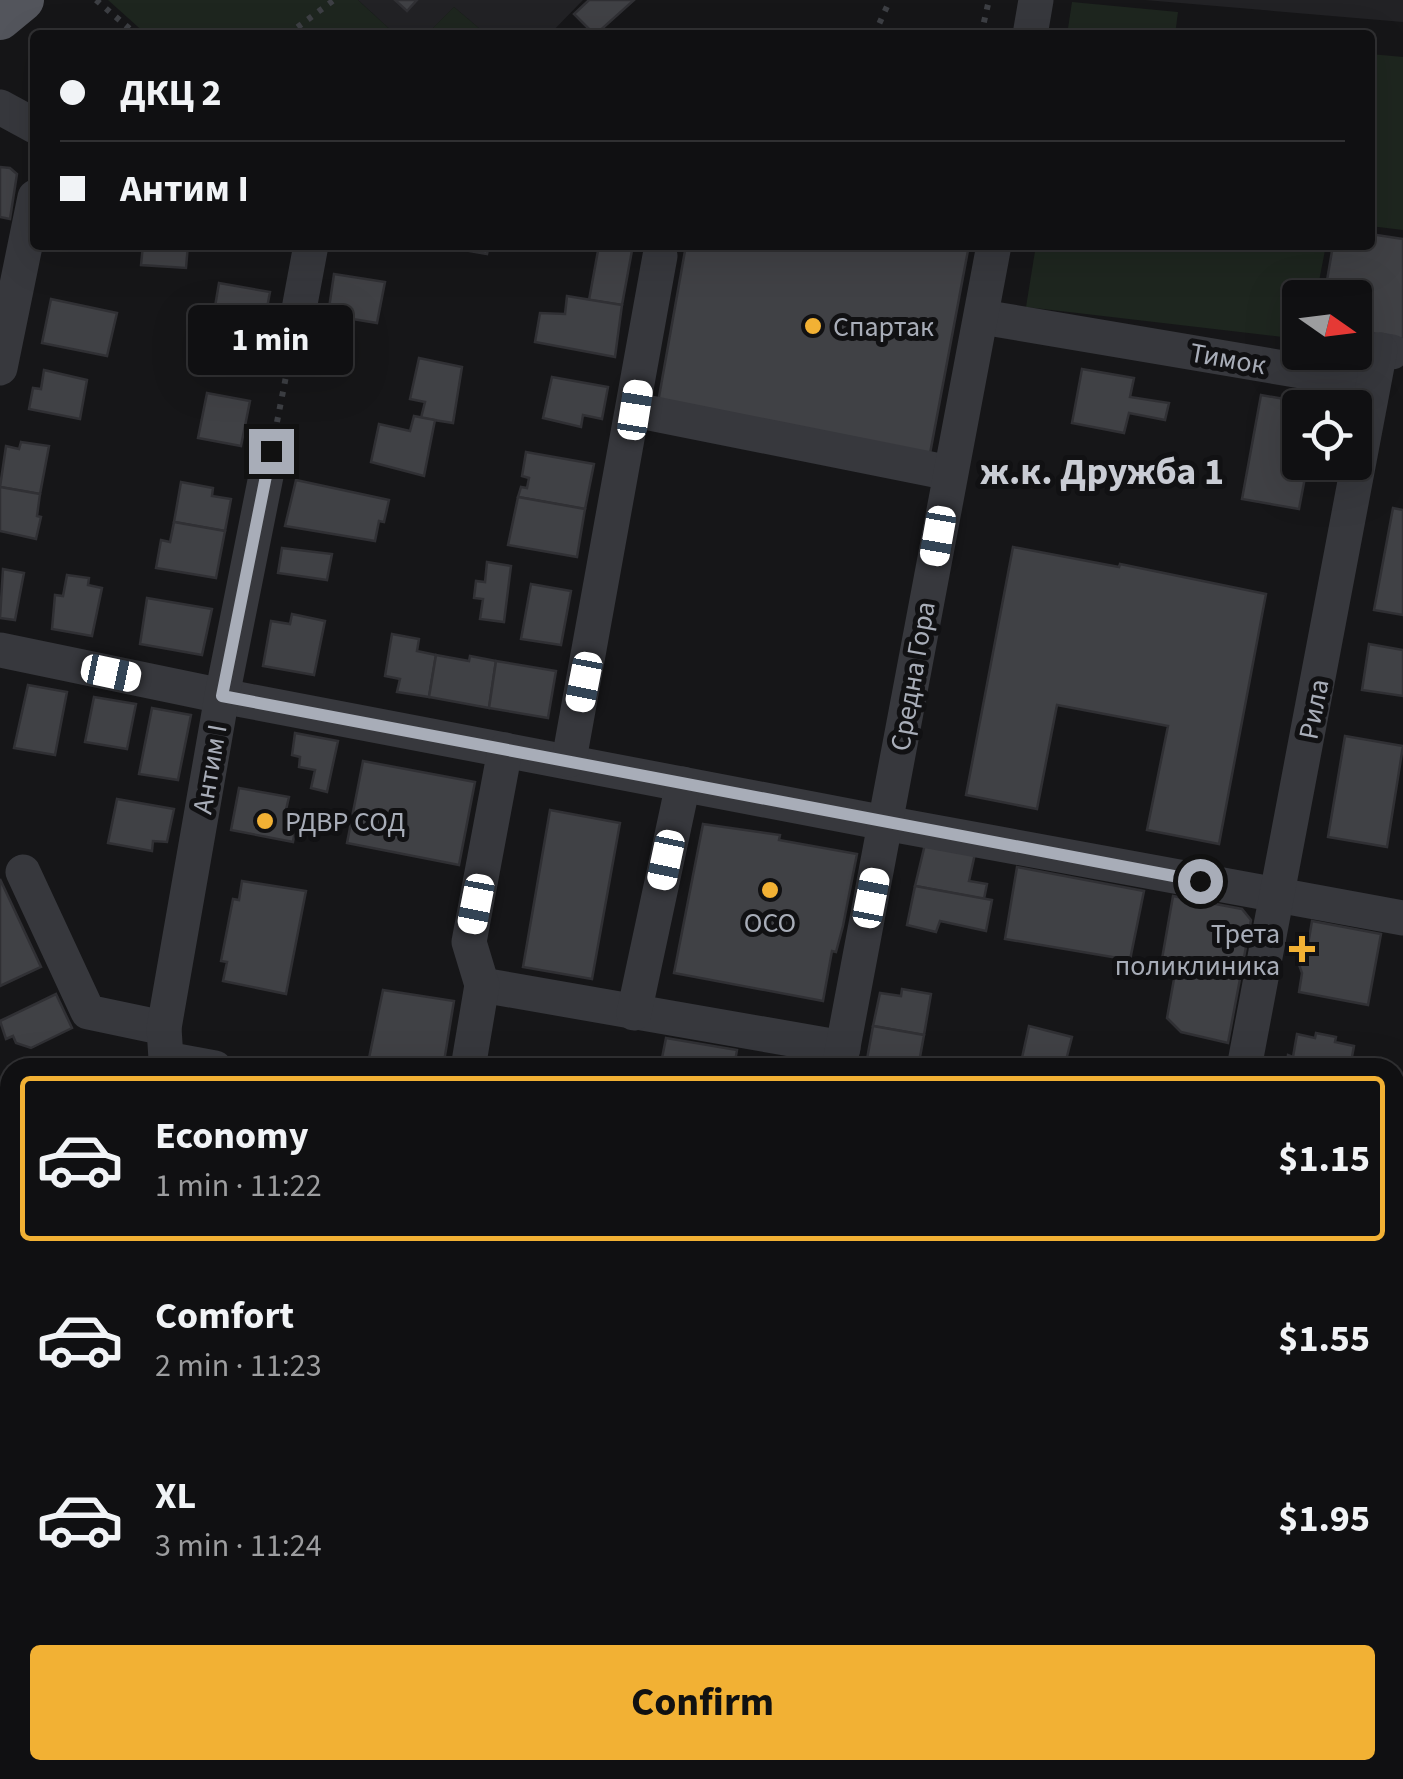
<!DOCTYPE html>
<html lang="en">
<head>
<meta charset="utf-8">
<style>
  body { margin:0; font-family:"Source Sans 3",sans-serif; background:#19191b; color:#f1f3f6; height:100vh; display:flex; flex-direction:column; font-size:38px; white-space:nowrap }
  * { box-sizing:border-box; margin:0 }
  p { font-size:32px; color:#9c9d9f }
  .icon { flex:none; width:55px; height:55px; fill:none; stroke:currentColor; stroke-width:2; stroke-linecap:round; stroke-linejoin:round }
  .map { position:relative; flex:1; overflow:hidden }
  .side { position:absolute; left:0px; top:1058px; width:1405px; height:722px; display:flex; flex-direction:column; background:#101012; border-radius:30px 30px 0 0; box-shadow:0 10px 40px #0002,0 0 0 2px #303032 }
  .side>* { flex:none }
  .hud { position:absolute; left:30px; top:30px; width:1345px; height:220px; border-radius:10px; box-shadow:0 10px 40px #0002,0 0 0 2px #303032; display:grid; align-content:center; height:220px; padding:0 30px; background:#101012 }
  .needle { width:65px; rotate:104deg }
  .tools { position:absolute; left:1282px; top:280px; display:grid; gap:20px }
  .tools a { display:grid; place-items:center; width:90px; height:90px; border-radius:10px; background:#101012; box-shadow:0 10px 40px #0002,0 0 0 2px #303032; font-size:50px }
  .end { position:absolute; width:45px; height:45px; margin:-22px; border:12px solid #a8adb8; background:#111; box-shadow:0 0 0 5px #111 }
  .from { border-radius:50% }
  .bubble { position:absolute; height:70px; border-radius:10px; background:#101012; box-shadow:0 10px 40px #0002,0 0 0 2px #303032; font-size:32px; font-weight:700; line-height:70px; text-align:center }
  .car { position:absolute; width:30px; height:60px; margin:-30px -15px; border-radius:12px; box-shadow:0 0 8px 2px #0007; background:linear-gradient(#fff 24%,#345 0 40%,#fff 0 76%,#345 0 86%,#fff 0) }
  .hud b { display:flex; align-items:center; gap:35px; height:95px; font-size:38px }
  .hud b+b { border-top:2px solid #303032 }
  .hud i { width:25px; height:25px; background:#f1f3f6 }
  ul { padding:18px 0 0; list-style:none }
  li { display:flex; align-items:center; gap:30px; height:165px; margin:0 20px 15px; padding:0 10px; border:5px solid transparent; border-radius:10px }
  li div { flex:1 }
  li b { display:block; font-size:38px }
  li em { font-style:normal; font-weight:700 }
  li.active { border-color:#f2b134 }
  li>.icon { width:90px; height:90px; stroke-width:1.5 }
  .action { display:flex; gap:20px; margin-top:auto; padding:20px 30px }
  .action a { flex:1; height:115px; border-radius:10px; background:#f2b134; color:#111; font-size:40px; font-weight:700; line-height:115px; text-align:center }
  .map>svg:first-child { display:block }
  .built { fill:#222225 }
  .green { fill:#1e261f }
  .building { fill:#404145; stroke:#303034; stroke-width:2.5 }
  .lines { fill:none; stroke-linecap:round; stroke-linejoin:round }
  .path { stroke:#3d3f44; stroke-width:6; stroke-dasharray:5 8; stroke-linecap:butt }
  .minor { stroke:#37383d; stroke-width:35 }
  .major { stroke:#53555c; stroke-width:42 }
  .route { stroke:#a8adb8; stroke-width:12 }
  .poi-dot { fill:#f2b134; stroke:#111113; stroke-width:4 }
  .labels { text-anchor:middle; stroke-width:10; stroke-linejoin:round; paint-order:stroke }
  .poi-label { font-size:28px; fill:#a8adb8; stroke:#111113; text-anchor:start }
  .street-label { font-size:28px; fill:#a8adb8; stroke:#111113 }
  .district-label { font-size:38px; font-weight:bold; fill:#c9ccd4; stroke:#111113 }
</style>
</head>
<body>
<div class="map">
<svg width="1403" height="1779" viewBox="0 0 1403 1779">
  <rect width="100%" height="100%" fill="#161618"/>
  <g class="built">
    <path d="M358,0H583L549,35H487L454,7L426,35H396Z"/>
    <path d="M1145,0H1403V22Z"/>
    <path d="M1395,1540L1403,1541V1779H1168L1170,1770H1395Z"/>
  </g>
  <g class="green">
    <path d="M108,0H358L396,35H147Z"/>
    <path d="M1072,2L1178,12L1175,35H1067Z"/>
    <path d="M454,7L487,35H426Z"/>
    <path d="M1370,54L1403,57V230L1370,226Z"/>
    <path d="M1036,245H1326L1316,297L1300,298V339L1026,307Z"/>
  </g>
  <g class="building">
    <path d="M395,0H417L407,11Z"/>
    <path d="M589,0H634L595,35L574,14Z"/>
    <path d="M0,167L10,168L17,174L10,219L0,217Z"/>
    <path d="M1370,234L1403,239V339L1355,330V298H1324L1333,245H1370Z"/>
    <path d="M143,245H188L186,268L141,265Z"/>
    <path d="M452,245H489L487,254L452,248Z"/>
    <path d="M599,245H633L622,305L589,300Z"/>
    <path d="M686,245H969L929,459L657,408Z"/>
    <path d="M334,274L385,282L377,323L328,315Z"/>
    <path d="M219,283L270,292L260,345L210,336Z"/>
    <path d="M567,296L622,305L615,357L535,342L540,313L565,314Z"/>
    <path d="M51,299L117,313L107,356L42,343Z"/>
    <path d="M419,358L462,367L453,423L421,418L425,402L410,399Z"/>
    <path d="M1082,369L1134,378L1130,397L1169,403L1165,420L1129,413L1124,433L1072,423Z"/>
    <path d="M44,370L87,380L80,419L29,409L33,388L41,389Z"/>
    <path d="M552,377L608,387L602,419L583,415L581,427L543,418Z"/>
    <path d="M207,393L250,401L241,446L198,438Z"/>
    <path d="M1261,395L1319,405L1318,408H1300V462H1308L1299,509L1242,499Z"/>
    <path d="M414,416L435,420L424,476L371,462L379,424L410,431Z"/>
    <path d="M21,442L49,446L40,494L0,487L6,446L19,449Z"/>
    <path d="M526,452L594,464L585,509L518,497L521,487L527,488L529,478L522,476Z"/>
    <path d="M296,480L389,500L384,522L379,521L375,541L285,526Z"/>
    <path d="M181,482L213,488L212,496L231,499L225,531L174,522Z"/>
    <path d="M0,487L40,494L37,516L41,517L36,539L0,531Z"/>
    <path d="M518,497L585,509L577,557L508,545Z"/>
    <path d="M1393,508L1403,510V615L1374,610Z"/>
    <path d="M174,522L225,531L216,578L156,568L161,540L170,542Z"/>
    <path d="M1013,547L1119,567L1120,564L1266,594L1219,844L1147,830L1168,726L1057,705L1037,809L966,795Z"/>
    <path d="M282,548L332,554L327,580L278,573Z"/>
    <path d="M487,562L511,566L504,622L480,619L483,599L474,598L476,581L485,582Z"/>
    <path d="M3,569L24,573L15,620L0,618Z"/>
    <path d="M67,575L89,578L88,585L102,588L92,636L52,629L55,595L63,596Z"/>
    <path d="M531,584L571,591L561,645L521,639Z"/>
    <path d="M147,598L212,609L202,655L140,644Z"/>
    <path d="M292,614L325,621L314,675L263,666L271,621L290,624Z"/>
    <path d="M392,634L419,639L417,651L436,655L429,697L397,692L400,679L385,676Z"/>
    <path d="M1369,644L1403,650V696L1362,690Z"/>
    <path d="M436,655L469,661L470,656L496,661L489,708L429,697Z"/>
    <path d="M496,661L556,671L548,718L489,708Z"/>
    <path d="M28,685L67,692L55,755L14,748Z"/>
    <path d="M94,697L136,704L127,749L85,742Z"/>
    <path d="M152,708L191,715L178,780L139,774Z"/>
    <path d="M295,733L338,741L327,792L311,788L315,770L299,767L300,757L292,755Z"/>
    <path d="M1345,736L1403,746L1387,847L1328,837Z"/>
    <path d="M363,761L475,782L459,865L347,843Z"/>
    <path d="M239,788L289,797L286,810L298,812L293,842L231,830Z"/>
    <path d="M117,799L174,809L167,842L153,841L152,851L108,843Z"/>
    <path d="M550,810L620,823L592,979L523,967Z"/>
    <path d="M703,824L780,835L779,840L857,854L843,926L836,952L832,951L823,1001L674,973Z"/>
    <path d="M926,840L976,849L969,881L987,884L984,899L915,886Z"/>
    <path d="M1017,867L1144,891L1130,960L1005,939Z"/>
    <path d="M0,879L41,967L0,986Z"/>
    <path d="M242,881L306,891L286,994L223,981L227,962L221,961L233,899L239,900Z"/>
    <path d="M915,886L992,900L986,931L940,921L936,932L907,925Z"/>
    <path d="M1173,896L1242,909L1251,920L1228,1043L1181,1032L1167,1018L1174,979L1159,976Z"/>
    <path d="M1312,921L1381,934L1368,1005L1299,992L1302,973L1297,959L1298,955L1306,956Z"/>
    <path d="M902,989L931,994L924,1035L873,1026L880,993L901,996Z"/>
    <path d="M383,990L454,1001L443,1068H367Z"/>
    <path d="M56,994L72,1028L31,1048L16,1043L13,1036L6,1039L0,1021Z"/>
    <path d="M873,1026L924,1035L918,1068L867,1059Z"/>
    <path d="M1029,1026L1072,1037L1064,1068L1020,1067Z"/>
    <path d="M1316,1033L1336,1037L1335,1042L1354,1046L1350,1068H1286L1288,1055L1293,1057L1297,1034L1315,1038Z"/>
    <path d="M666,1038L737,1050L734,1068H660Z"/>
    <path d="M1169,1061L1202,1068H1167Z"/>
    <path d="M1395,1265L1403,1266V1322L1398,1321V1325H1395Z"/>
    <path d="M10,1485V1542L6,1541L9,1521H4Z"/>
    <path d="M1395,1629L1403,1631V1723L1396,1762L1403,1763V1779H1183L1184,1770H1395Z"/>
    <rect x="43" y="1770" width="88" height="9"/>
    <path d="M765,1770H822L820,1779H763Z"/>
    <path d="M1048,1770H1098L1097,1779H1046Z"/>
    <path d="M425,1772L447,1775L446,1777L463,1779H424Z"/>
    <path d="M178,1773L223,1777L178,1779Z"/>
    <path d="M278,1773L360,1779H277Z"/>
  </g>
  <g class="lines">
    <g class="path">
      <path d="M96,0L137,35"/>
      <path d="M287,35L334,0"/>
      <path d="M874,35L890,0"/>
      <path d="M981,35L989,0"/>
      <path d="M277,422L291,351"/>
    </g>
    <g class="minor">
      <path d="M1030,35L1036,0"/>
      <path d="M0,107L35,126"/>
      <path d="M982,317L1343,378L1380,350L1392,352"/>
      <path d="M297,320L311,245"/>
      <path d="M0,368L35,197"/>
      <path d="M635,410L950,473"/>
      <path d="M0,650L222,696L885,823L1403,918"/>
      <path d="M569,760L660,256"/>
      <path d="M23,872L88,1012L164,1028"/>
      <path d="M482,985L843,1048"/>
      <path d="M634,1013L683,784"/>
      <path d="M215,1068L166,1059L164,1028L222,696L271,451"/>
      <path d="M468,1068L482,985L469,942L505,750"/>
      <path d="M839,1068L994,245"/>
      <path d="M1244,1068L1380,350"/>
      <path d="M1395,1230L1403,1231"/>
      <path d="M0,1259L10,1261"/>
      <path d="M18,1779L19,1770"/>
      <path d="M385,1779L387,1770"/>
      <path d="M706,1779L707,1770"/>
      <path d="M834,1779L836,1770"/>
      <path d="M1136,1779L1137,1770"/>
    </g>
    <g class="major">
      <path d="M0,19L23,0"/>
      <path d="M0,1127L10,1147"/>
      <path d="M0,1359L10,1343"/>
      <path d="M1395,1455L1403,1456"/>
      <path d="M1395,1500L1403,1502"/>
    </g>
  </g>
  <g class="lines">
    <path class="route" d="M271,451L222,696L1200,881"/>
  </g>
  <g class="poi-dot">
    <circle cx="813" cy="326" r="10"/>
    <circle cx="265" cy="821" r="10"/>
    <circle cx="770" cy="890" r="10"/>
    <path d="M1297 934h10v10h10v10h-10v10h-10v-10h-10v-10h10z"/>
  </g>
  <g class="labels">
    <g class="poi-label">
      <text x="833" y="336">Спартак</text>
      <text x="285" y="831">РДВР СОД</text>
      <text x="770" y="932" text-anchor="middle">ОСО</text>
      <text x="1280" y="943" text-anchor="end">Трета<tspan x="1280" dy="32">поликлиника</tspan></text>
    </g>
    <g class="street-label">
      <text transform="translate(1228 358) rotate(10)" y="10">Тимок</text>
      <text transform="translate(912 676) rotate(-80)" y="10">Средна Гора</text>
      <text transform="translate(1313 709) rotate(-79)" y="10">Рила</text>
      <text transform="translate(209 769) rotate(-80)" y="10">Антим I</text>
    </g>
    <g class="district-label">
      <text x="1102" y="484">ж.к. Дружба 1</text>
    </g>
  </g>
</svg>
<div class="tools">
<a><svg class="needle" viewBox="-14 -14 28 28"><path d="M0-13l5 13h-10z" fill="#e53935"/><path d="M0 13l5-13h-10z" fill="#9c9d9f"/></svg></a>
<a><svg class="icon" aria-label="locate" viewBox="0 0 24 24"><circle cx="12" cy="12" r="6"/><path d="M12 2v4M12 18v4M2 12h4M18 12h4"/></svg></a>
</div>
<i class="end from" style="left:1200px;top:881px"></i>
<i class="end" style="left:271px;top:451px"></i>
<div class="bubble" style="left:188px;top:305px;width:165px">1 min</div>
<i class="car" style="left:635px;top:410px;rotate:9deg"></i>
<i class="car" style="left:938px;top:536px;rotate:190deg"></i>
<i class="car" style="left:111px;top:673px;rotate:102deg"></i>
<i class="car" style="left:584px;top:682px;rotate:191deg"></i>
<i class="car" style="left:666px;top:860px;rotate:192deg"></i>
<i class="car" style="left:871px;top:898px;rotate:11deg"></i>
<i class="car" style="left:476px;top:904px;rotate:191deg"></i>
<div class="hud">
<b><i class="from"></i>ДКЦ 2</b>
<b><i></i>Антим I</b>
</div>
<section class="side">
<ul>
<li class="active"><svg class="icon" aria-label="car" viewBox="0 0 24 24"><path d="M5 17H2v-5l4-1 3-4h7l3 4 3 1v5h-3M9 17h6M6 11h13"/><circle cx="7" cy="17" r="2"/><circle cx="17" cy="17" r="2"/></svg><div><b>Economy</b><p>1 min · 11:22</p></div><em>$1.15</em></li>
<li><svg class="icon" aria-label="car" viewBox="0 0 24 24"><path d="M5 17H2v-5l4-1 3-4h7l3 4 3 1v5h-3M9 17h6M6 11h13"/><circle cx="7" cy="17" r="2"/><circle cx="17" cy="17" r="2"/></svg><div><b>Comfort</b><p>2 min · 11:23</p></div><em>$1.55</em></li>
<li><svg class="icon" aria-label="car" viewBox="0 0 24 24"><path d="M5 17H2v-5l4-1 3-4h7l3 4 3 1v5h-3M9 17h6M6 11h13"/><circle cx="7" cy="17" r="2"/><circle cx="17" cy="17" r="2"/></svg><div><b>XL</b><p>3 min · 11:24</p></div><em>$1.95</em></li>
</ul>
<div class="action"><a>Confirm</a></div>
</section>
</div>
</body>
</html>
